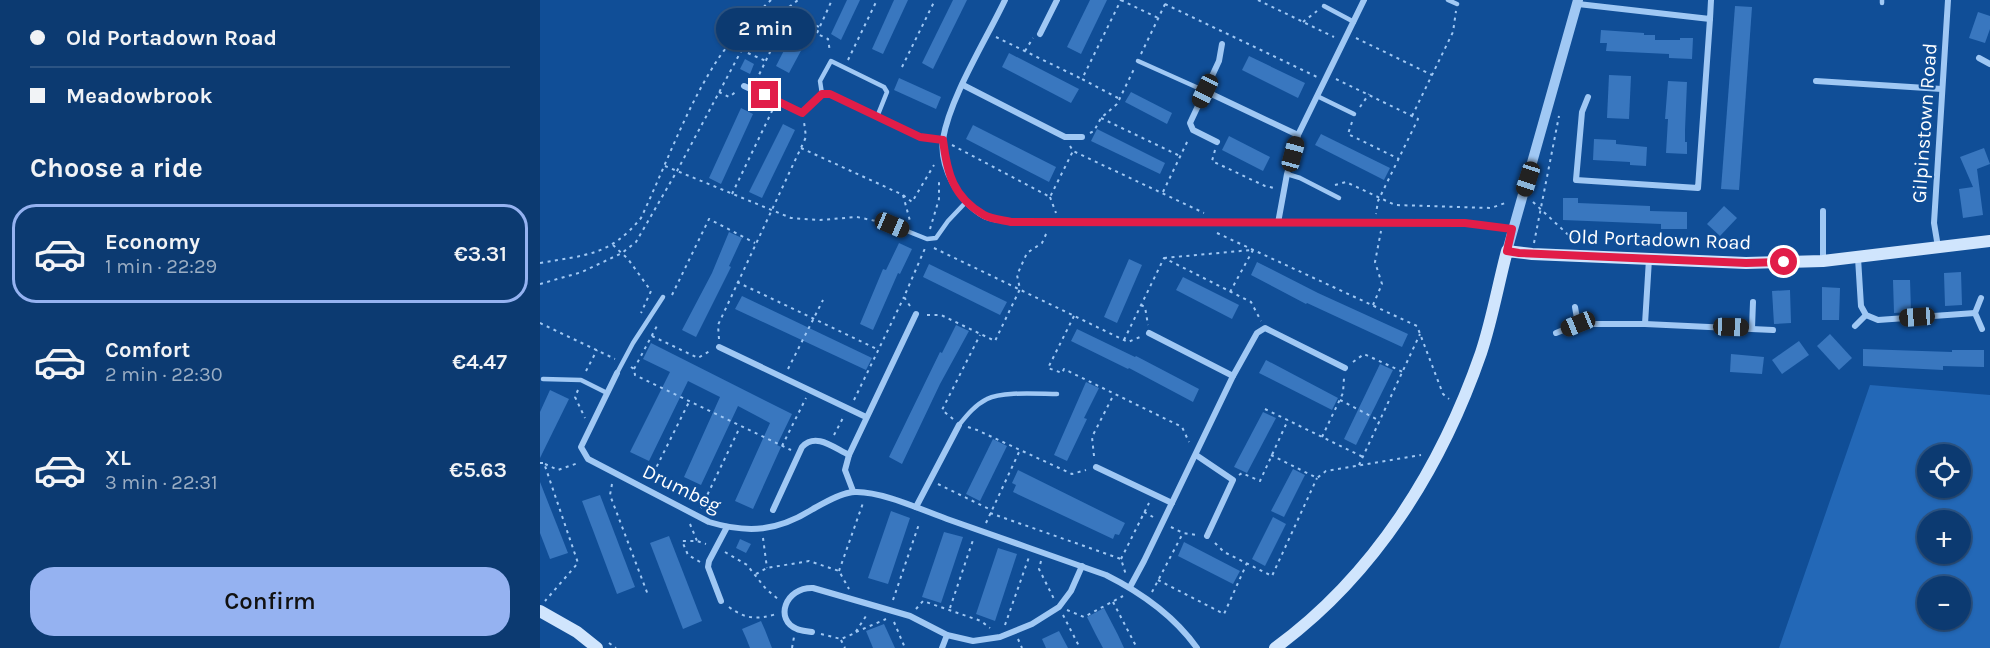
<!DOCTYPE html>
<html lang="en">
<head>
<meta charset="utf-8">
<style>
  body { margin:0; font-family:Karla,sans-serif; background:#154176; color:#f1f3f6; height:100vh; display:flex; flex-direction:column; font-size:22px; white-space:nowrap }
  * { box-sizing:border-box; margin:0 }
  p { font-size:20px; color:#9aadc3 }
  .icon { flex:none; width:33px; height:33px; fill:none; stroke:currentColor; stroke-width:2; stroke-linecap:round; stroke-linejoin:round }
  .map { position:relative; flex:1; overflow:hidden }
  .drawer { display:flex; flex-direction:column; background:#0c3a71; width:540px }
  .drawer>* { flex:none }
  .banner { display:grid; align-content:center; height:132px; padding:0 30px; background:#0c3a71 }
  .controls { position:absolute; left:1377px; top:444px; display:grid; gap:12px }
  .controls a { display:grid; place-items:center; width:54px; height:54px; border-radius:50%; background:#0c3a71; box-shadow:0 2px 4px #0004,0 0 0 2px #2c5484; font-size:30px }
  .end { position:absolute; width:27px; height:27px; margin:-14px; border:8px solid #e11d48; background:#fff; box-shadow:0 0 0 3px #fff }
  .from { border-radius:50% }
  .bubble { position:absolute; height:42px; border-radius:21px; background:#0c3a71; box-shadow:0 2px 4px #0004,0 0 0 2px #2c5484; font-size:20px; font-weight:600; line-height:42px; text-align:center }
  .car { position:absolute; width:18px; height:36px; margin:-18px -9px; border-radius:8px; box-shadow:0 0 4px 2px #0007; background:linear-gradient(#222 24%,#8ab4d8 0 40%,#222 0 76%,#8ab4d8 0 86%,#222 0) }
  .banner b { display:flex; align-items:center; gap:21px; height:57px; font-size:22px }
  .banner b+b { border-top:2px solid #2c5484 }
  .banner i { width:15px; height:15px; background:#f1f3f6 }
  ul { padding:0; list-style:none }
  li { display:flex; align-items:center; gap:18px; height:99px; margin:0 12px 9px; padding:0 18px; border:3px solid transparent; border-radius:24px }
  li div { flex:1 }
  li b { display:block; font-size:22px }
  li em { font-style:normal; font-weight:600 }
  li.selected { border-color:#95b2f1 }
  li>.icon { width:54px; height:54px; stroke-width:1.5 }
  h2 { padding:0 30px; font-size:27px; line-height:72px }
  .primary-button { display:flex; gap:12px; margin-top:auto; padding:12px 30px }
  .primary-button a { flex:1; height:69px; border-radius:24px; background:#95b2f1; color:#111; font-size:24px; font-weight:600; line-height:69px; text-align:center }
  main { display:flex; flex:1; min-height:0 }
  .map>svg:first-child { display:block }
  .green { fill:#2368b7; fill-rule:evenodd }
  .building { fill:#3977bf }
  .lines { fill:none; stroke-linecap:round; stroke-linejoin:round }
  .path { stroke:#a0c8f4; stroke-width:2; stroke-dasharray:3 4.5; stroke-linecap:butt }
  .service { stroke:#a0c8f4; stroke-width:4.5 }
  .minor { stroke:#a0c8f4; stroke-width:6 }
  .tertiary { stroke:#a0c8f4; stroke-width:10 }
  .secondary { stroke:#d0e5fd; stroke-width:12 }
  .route { stroke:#e11d48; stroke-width:8 }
  .labels { text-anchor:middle; stroke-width:4.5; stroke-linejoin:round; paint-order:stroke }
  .street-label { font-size:20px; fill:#fff; stroke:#104e97 }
</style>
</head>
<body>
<main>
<section class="drawer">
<div class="banner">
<b><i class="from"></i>Old Portadown Road</b>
<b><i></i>Meadowbrook</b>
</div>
<h2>Choose a ride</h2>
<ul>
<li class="selected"><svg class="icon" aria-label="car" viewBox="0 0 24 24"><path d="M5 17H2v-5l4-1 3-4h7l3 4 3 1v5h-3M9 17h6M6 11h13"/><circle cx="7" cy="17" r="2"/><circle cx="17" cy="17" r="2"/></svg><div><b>Economy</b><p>1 min · 22:29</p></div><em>€3.31</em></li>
<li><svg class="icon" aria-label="car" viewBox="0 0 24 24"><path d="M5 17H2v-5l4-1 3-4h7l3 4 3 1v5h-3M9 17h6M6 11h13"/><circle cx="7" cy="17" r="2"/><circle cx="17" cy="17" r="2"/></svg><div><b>Comfort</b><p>2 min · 22:30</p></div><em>€4.47</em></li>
<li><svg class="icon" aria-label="car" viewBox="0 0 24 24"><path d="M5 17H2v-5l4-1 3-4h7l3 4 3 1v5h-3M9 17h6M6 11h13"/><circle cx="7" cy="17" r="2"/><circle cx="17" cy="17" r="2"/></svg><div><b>XL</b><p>3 min · 22:31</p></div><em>€5.63</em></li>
</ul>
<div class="primary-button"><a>Confirm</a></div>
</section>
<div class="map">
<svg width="1450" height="648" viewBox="0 0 1450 648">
  <rect width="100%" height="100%" fill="#104e97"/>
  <path class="green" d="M1330,385L1450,395V648H1239ZM1388,454H1420V488H1388ZM1388,520H1420V554H1388ZM1388,586H1420V620H1388Z"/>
  <g class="building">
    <path d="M307,0H320L301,40L291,34Z"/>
    <path d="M354,0H368L343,54L332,49Z"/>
    <path d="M413,0H427L393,69L382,63Z"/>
    <path d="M550,0H567L541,54L527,47Z"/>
    <path d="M1195,6L1212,7L1199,190L1181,189Z"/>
    <path d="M1438,12L1450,16V29L1445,43L1429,38Z"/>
    <path d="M256,27L270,34L249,73L236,66Z"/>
    <path d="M1061,30L1104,33V35H1115V40H1140V38H1153L1152,59L1129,58V54L1066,51L1067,43H1060Z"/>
    <path d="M469,53L539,89L531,103L462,67Z"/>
    <path d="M709,56L765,83L758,98L702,70Z"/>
    <path d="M205,59L214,64L210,74L200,69Z"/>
    <path d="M1069,75L1091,76L1089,119L1067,118Z"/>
    <path d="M359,78L401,97L396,109L354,90Z"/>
    <path d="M1128,81L1147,82L1145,130V142H1147V154L1126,153L1128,119H1125Z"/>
    <path d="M591,92L632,113L627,124L585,102Z"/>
    <path d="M201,108L213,114L181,184L169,178Z"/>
    <path d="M243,124L255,130L222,198L209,192Z"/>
    <path d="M433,125L516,167L509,182L426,139Z"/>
    <path d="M557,129L625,163L620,174L551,141Z"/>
    <path d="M781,134L850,168L844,180L775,145Z"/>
    <path d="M689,136L730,157L723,171L682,150Z"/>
    <path d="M1054,139L1076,140V144L1107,147L1106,166L1090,165V162L1053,160Z"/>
    <path d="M1444,148L1450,164L1437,169L1443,215L1423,218L1419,189L1433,187L1420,157Z"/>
    <path d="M1023,198H1038V203L1110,206V211L1147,212V229H1121V224L1023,220Z"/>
    <path d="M1184,206L1197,218L1180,236L1167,224Z"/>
    <path d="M189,232L202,238L189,266L191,267L156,337L142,330L172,273Z"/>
    <path d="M359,243L372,249L360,274L358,273L333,330L320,324L343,269L346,270Z"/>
    <path d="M589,259L602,265L577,323L564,317Z"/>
    <path d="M717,262L778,293L868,334L862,347L767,303L766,304L711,275Z"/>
    <path d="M389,264L467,302L460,315L383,277Z"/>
    <path d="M1421,272L1422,305L1405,306L1404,273Z"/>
    <path d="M643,277L699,305L692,319L636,290Z"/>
    <path d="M1353,280H1370L1371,312L1354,313Z"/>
    <path d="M1282,287L1300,288L1299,320H1282Z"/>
    <path d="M1250,290L1251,323L1234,324L1232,291Z"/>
    <path d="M202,296L332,358L326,370L195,309Z"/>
    <path d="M416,325L429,331L400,384L362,464L349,457L400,352L402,353Z"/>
    <path d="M537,329L595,357L596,356L659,389L653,402L589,368L588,369L531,341Z"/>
    <path d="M1290,334L1312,358L1299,370L1277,346Z"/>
    <path d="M1259,341L1269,355L1242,374L1232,360Z"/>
    <path d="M111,343L252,414L237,445L241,447L213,509L195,501L230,423L198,406L161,485L144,477L180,397L148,381L109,461L90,452L130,372L103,359Z"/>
    <path d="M1323,349L1412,352V350H1444V367L1403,366V370L1323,366Z"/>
    <path d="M1191,354L1224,357L1222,374L1190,372Z"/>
    <path d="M726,360L798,398L792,410L719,373Z"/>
    <path d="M840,364L853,370L816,445L804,439Z"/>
    <path d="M546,382L559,388L544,418L547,419L527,461L514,455Z"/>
    <path d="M10,390L29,399L0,458V412Z"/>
    <path d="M723,412L736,418L707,473L694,467Z"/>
    <path d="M453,439L467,446L440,501L426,494Z"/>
    <path d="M753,469L765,475L744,517L731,511Z"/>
    <path d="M478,470L585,523L579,535L575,534L573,539L473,492L476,485L472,483Z"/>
    <path d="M0,482L28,553L10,559L0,533Z"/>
    <path d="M60,495L95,587L77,594L42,501Z"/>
    <path d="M351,511L370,518L348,584L328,578Z"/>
    <path d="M733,517L746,524L725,566L712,559Z"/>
    <path d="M404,532L423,537L401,603L382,597Z"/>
    <path d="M129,536L162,621L143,629L110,543Z"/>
    <path d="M200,539L211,544L206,553L196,548Z"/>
    <path d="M644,542L700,571L693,584L638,556Z"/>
    <path d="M458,548L477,554L455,621L436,614Z"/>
    <path d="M564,608L578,635L584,648H563L556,635L547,617Z"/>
    <path d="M221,621L225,630L232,648H210L206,638L202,629Z"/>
    <path d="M344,624L355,648H333L326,631Z"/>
    <path d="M519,631L528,648H506L502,639Z"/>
  </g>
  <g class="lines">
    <g class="path">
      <path d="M581,0L618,18"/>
      <path d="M718,0L794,37"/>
      <path d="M625,4L777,77"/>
      <path d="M249,13L279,27"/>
      <path d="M246,19L288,39L290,52"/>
      <path d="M763,22L777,11"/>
      <path d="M277,33L292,0"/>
      <path d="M456,37L542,79"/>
      <path d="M816,38L892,75"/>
      <path d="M201,50L226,61"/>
      <path d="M485,51L493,38"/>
      <path d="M601,54L627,0"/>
      <path d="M308,60L337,0"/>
      <path d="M362,67L395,0"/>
      <path d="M796,79L878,119L838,201L836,214"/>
      <path d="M216,81L249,13"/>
      <path d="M179,92L189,97L197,91"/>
      <path d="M578,98L542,79L581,0"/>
      <path d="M820,107L829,94"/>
      <path d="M872,116L913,32L916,11"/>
      <path d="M561,118L640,156"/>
      <path d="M812,122L808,134L859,159"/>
      <path d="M550,133L554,131L561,118L577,104L595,67"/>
      <path d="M412,145L510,197L533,151"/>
      <path d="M530,146L533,151L664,213"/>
      <path d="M261,148L363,195L372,202L394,165"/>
      <path d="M675,150L672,161L725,186L734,188"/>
      <path d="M125,166L251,218L280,220L317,217L345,223"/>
      <path d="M795,185L806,182L855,205L951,208L968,202"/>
      <path d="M623,192L649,138"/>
      <path d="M192,194L233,109"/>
      <path d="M363,195L370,221"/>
      <path d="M510,197L516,213"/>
      <path d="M993,202L1037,243"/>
      <path d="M390,229L399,199V179"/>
      <path d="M677,233L877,326L903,394L909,399"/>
      <path d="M994,243L1019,116"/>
      <path d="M73,245L88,259L111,291L101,313"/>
      <path d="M394,248L588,342L600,337"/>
      <path d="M624,258L711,250"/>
      <path d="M0,263C45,255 70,256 101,218C126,165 146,108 178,59C193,37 212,18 231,0"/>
      <path d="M197,282L339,350"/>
      <path d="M0,284L42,272L82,253L96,242L137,171L207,40L258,0"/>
      <path d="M690,292L713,250"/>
      <path d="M132,295L169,219L215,243"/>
      <path d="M601,305L605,307L608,325"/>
      <path d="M833,305L842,284L835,262L841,231"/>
      <path d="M370,306L364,297L386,246"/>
      <path d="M387,315H401L455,341L480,289L477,275L487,253L502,243L507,232"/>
      <path d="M534,316L508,368L522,373L524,369L642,427L649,442"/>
      <path d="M0,323L75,359"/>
      <path d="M112,336L158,358L170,351"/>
      <path d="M179,339L178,325L266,137L264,122"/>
      <path d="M584,340L624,258L711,302L721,321"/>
      <path d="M813,362L824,354L863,372"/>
      <path d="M91,367L94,369L95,375L251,450"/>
      <path d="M94,369L118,324"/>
      <path d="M248,369L283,300"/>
      <path d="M46,371L57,350"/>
      <path d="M38,390L35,397L45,418"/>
      <path d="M314,400L364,297"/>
      <path d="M800,400L840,421"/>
      <path d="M725,409L823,457"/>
      <path d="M413,419L402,410L440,335"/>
      <path d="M428,427L437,430L532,474L546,470"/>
      <path d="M294,435L304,416"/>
      <path d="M782,437L803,393L804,378"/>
      <path d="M242,446L266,398"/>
      <path d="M731,455L777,478L786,471L881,455"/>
      <path d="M554,456L552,437L574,394"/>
      <path d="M0,463H4L38,563L5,601"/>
      <path d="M5,464L18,470L38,463"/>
      <path d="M819,465L880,334"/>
      <path d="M699,475L702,473L720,481L748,420"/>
      <path d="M110,480L149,402"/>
      <path d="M72,484L70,495L108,595"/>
      <path d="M398,484L451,510"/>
      <path d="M161,508L200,427"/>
      <path d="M604,512L613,517"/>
      <path d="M450,513L581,559L586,575"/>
      <path d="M446,523L480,450"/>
      <path d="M150,524L157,541"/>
      <path d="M631,527L643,533L657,535"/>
      <path d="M223,538L227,568"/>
      <path d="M675,543L684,552L732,576L777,478"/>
      <path d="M185,552L207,565L226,589L238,599"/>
      <path d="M581,559L609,503"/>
      <path d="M501,561L499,569L514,599"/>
      <path d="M160,562L148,555L142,541H157L166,544"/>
      <path d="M299,571L323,503"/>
      <path d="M216,574L227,568L269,561L299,571L309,589"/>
      <path d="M618,580L684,614L707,563"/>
      <path d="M612,592L643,533"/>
      <path d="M353,600L379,524"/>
      <path d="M573,602L597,648"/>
      <path d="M189,607C205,619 217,620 236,614"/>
      <path d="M410,608L433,540"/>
      <path d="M376,609L383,601L441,621L450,628"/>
      <path d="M527,610L544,617L583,596"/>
      <path d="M523,615L540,648"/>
      <path d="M354,622L365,648"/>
      <path d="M465,625L489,557"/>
      <path d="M316,632L346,619"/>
      <path d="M281,634L301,639L315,633L328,613"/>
      <path d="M478,639L482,648"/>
      <path d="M301,640L305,648"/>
      <path d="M69,643L76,648"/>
      <path d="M252,648L254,637"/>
    </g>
    <g class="service">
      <path d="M908,0L917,4"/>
      <path d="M1342,3V0"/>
      <path d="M784,6L814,22"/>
      <path d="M598,61L665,91"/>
      <path d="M282,94L280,81L291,61L344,87L347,92L337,117"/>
      <path d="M777,96L814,114"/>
      <path d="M747,174L760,178L799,198"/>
      <path d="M352,225L387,239L396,238L408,221L426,202"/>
      <path d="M77,373L93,343L123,297"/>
      <path d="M3,379L41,380L67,393"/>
      <path d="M419,425C427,415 435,405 447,399C462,391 500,394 517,394"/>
    </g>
    <g class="minor">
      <path d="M465,0C446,40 410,97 403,139C399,167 419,202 444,216C452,220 463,220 471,222L925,223L972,229"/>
      <path d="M1038,4L1170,19L1171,0"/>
      <path d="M500,34L517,0"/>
      <path d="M682,44L679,61L665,91L758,135"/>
      <path d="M1439,58L1450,64"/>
      <path d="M1276,81L1402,89"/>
      <path d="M423,85L525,137H542"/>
      <path d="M204,86L262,113L282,94H290L380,137L403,140"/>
      <path d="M665,91L650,123L653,130L677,142"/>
      <path d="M1048,97L1042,112L1036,180L1158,188L1170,19"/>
      <path d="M738,223L747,174L758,135L824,0"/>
      <path d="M1398,247L1394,223L1408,0"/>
      <path d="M1318,258L1321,306L1326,315L1338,320L1435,313"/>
      <path d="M1283,261V211"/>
      <path d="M1441,298L1435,313L1442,329"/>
      <path d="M1035,307L1038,324"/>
      <path d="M1105,324L1109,259"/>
      <path d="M1315,326L1326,315"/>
      <path d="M1212,328L1213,302"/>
      <path d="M609,333L693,376"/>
      <path d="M1016,333L1038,324H1105L1233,330"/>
      <path d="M179,347L326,417"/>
      <path d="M77,373L41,447L48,459L169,522C209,534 238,531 273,509C284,503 302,492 315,492C341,491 382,510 407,519C460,538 513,556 566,575C600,592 635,617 657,648"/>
      <path d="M656,455L693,480L667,536"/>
      <path d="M556,467L632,503"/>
      <path d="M313,491L305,470L309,455L376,314"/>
      <path d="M376,507L419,425"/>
      <path d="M233,510L262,447C276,432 294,448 309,455"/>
      <path d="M590,587L604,561L693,376L717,333L725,328L805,368"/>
      <path d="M181,601L168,567L169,561L187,527"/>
      <path d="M272,632C268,631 261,631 257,629C234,620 245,587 273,588L370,616L407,635L433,641L460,637L492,624L519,607L531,591L542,566"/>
      <path d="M402,648L407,635"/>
    </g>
    <path class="tertiary" d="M967,251L1038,0"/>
    <g class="secondary">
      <path d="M0,611L37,632L57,648"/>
      <path d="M735,648C835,575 901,468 941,353C952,320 958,285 967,251L992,254L1206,263L1283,261L1450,241"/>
    </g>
  </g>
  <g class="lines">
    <path class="route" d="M225,95L262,113L282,94H290L380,137L403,140C407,173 413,197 444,215C451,219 462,220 471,222L925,223L972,229L967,251L979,253L1206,263L1244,262"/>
  </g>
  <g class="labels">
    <g class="street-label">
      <text transform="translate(1384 123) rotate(-86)" y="7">Gilpinstown Road</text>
      <text transform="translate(1120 239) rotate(2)" y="7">Old Portadown Road</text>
      <text transform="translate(142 488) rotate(26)" y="7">Drumbeg</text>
    </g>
  </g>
</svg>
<div class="controls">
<a><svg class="icon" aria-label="locate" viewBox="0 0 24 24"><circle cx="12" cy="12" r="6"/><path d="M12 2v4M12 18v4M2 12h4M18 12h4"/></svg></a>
<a>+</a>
<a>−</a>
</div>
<i class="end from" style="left:1244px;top:262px"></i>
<i class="end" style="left:225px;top:95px"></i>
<div class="bubble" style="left:176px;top:8px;width:99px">2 min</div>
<i class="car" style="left:665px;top:91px;rotate:206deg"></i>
<i class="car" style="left:753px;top:154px;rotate:15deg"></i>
<i class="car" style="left:988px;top:179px;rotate:198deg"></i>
<i class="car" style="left:352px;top:225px;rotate:113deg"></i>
<i class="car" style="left:1377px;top:317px;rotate:266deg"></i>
<i class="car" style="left:1038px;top:324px;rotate:248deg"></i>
<i class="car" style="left:1191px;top:327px;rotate:92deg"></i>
</div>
</main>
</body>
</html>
